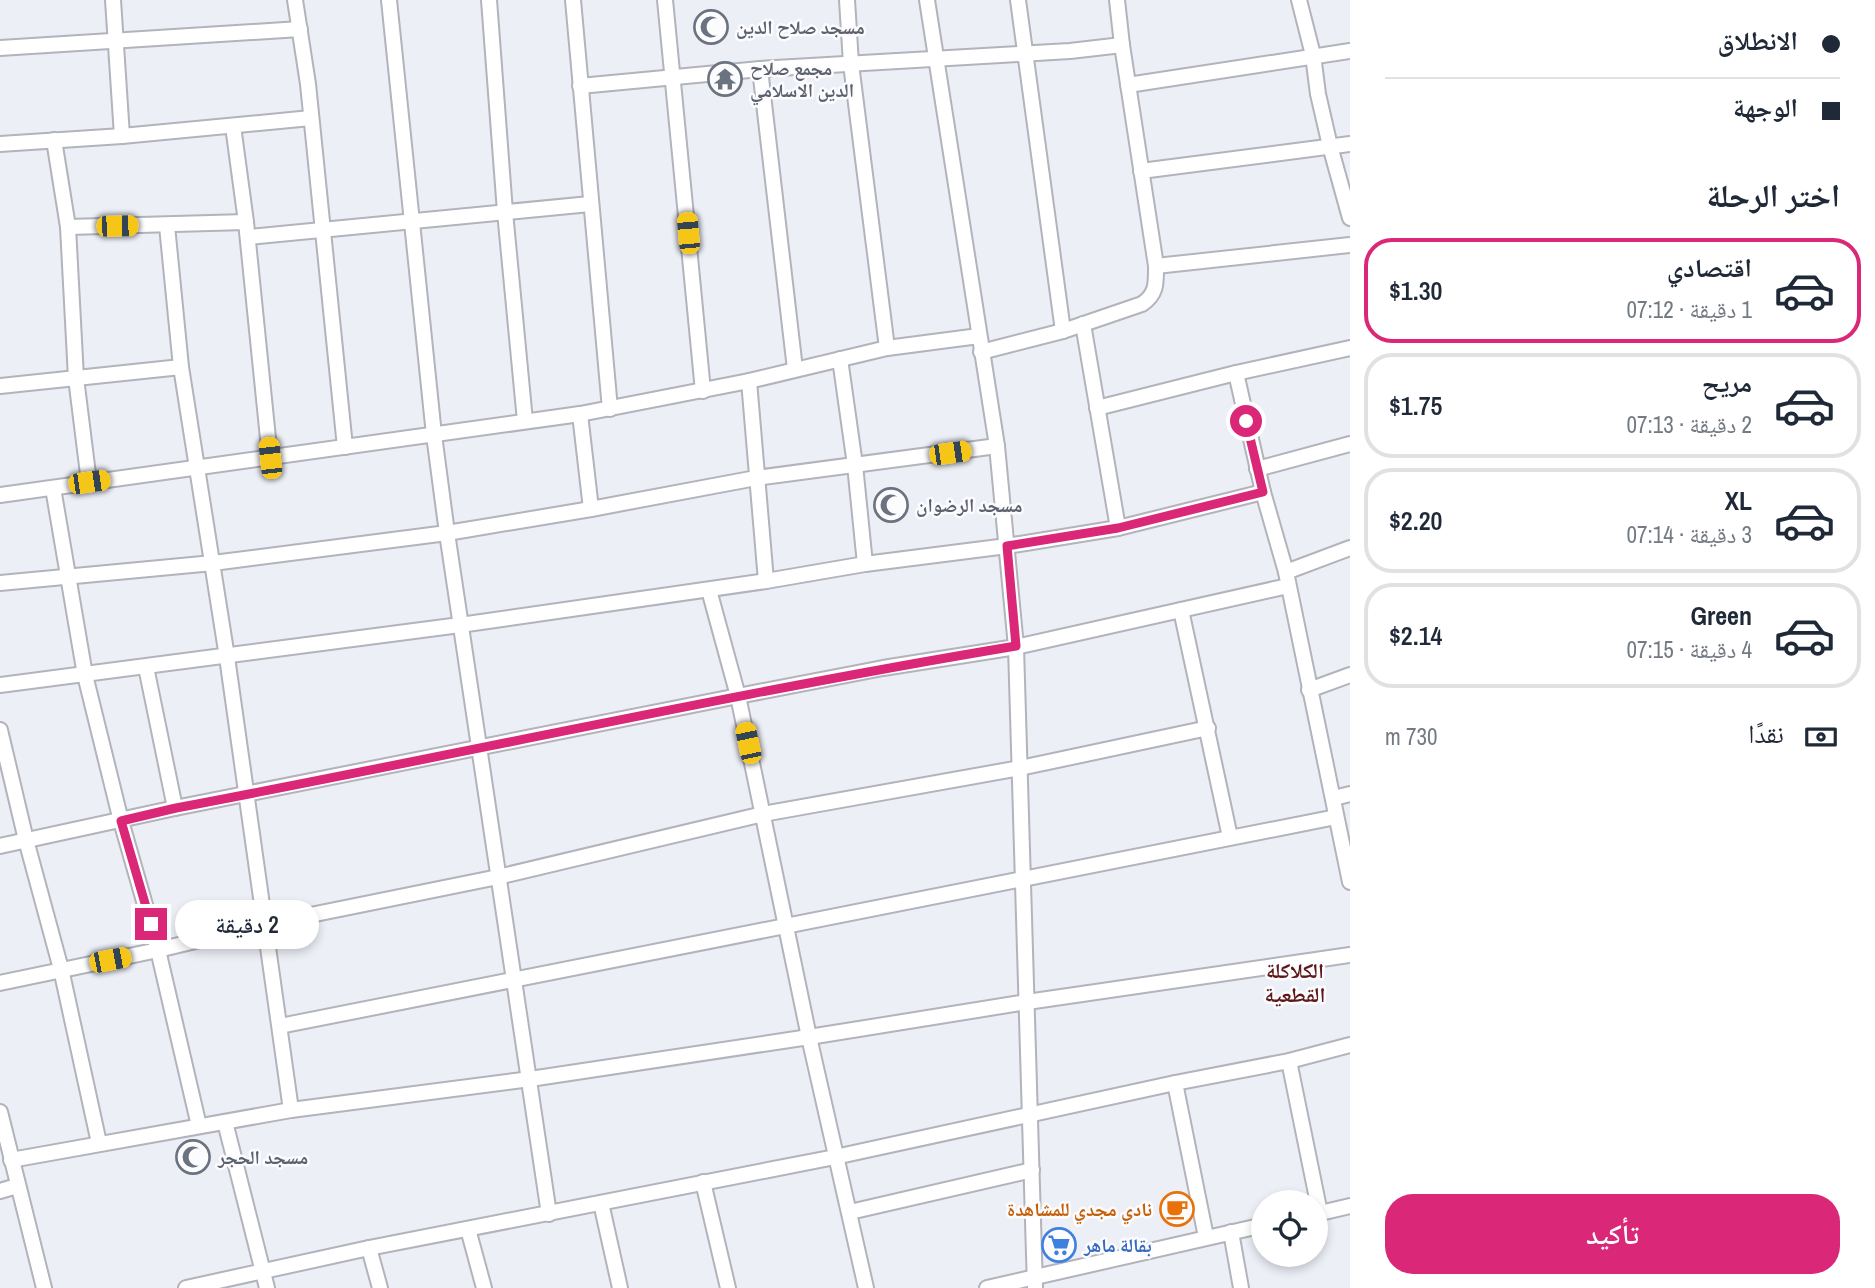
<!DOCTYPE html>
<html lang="ar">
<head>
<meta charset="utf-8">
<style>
  body { margin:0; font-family:"Archivo Narrow","Noto Naskh Arabic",sans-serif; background:#f6f6f7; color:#1f2937; direction:rtl; height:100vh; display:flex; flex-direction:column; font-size:26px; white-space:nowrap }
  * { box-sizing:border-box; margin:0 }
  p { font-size:23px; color:#747a83 }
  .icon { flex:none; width:38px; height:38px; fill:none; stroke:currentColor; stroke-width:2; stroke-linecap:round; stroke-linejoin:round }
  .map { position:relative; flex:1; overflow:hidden; direction:ltr }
  .side { display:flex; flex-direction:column; background:#fff; width:525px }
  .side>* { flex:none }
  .banner { display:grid; align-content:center; height:154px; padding:0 35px; background:#fff }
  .fabs { position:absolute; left:1251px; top:1190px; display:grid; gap:14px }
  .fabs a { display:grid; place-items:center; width:77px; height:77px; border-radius:50%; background:#fff; box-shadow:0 4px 10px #0003; font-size:35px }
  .end { position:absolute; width:32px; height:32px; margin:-16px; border:9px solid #db2777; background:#fff; box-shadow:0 0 0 4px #fff }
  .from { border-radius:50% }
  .bubble { position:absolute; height:49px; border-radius:24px; background:#fff; box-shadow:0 4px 10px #0003; font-size:23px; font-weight:600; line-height:49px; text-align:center; direction:rtl }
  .car { position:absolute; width:21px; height:42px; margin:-21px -10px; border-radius:9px; box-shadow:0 0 5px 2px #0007; background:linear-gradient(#f5c518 24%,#345 0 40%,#f5c518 0 76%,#345 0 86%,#f5c518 0) }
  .banner b { display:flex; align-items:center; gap:24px; height:66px; font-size:26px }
  .banner b+b { border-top:2px solid #e0e1e3 }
  .banner i { width:18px; height:18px; background:#1f2937 }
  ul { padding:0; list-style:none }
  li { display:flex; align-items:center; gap:21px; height:105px; margin:0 14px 10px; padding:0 21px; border:4px solid #e0e1e3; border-radius:28px }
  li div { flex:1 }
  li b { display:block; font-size:26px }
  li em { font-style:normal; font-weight:600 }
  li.selected { border-color:#db2777 }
  li>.icon { width:63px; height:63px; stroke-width:1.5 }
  h2 { padding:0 35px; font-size:32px; line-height:84px }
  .pay { display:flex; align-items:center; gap:18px; height:77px; padding:0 35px; font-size:26px }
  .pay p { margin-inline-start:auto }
  .button { display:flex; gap:14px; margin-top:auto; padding:14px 35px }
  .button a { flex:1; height:80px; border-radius:28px; background:#db2777; color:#fff; font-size:28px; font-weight:600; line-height:80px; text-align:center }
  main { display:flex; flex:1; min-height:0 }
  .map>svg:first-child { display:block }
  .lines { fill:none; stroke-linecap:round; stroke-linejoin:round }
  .street-casing { stroke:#b2b3bb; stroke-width:18 }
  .street { stroke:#fff; stroke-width:14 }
  .route { stroke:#db2777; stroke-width:9 }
  .labels { text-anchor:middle; stroke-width:5; stroke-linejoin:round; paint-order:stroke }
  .worship-label { font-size:19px; font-weight:bold; fill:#5b616d; stroke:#fcfcfe; text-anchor:start }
  .food-label { font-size:19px; font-weight:bold; fill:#c56008; stroke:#fcfcfe; text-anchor:end }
  .shop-label { font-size:19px; font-weight:bold; fill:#366cbe; stroke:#fcfcfe; text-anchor:start }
  .neighbourhood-label { font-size:21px; font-weight:bold; fill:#5d1818; stroke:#fcfcfe }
</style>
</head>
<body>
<main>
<section class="side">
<div class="banner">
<b><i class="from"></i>الانطلاق</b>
<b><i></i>الوجهة</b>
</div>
<h2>اختر الرحلة</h2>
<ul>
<li class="selected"><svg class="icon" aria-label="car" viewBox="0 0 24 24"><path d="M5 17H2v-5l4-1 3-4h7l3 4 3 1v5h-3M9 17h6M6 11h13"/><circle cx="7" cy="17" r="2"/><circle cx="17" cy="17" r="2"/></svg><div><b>اقتصادي</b><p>1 دقيقة · 07:12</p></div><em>$1.30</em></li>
<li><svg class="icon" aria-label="car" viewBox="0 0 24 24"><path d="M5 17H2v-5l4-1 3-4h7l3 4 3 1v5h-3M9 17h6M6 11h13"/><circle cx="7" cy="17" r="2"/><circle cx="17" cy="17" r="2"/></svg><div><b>مريح</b><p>2 دقيقة · 07:13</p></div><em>$1.75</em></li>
<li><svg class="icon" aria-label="car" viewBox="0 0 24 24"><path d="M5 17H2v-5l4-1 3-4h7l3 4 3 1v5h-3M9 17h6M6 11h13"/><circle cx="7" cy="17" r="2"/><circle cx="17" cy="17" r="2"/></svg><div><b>XL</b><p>3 دقيقة · 07:14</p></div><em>$2.20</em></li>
<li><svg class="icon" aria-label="car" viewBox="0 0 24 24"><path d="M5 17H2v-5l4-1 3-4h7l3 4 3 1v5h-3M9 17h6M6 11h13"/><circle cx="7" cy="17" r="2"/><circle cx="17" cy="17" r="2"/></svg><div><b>Green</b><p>4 دقيقة · 07:15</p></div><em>$2.14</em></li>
</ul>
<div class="pay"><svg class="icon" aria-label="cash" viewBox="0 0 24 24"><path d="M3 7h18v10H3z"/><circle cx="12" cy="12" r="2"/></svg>نقدًا<p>730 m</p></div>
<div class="button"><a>تأكيد</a></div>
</section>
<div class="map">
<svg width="1350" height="1288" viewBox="0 0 1350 1288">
  <rect width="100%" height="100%" fill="#edeff7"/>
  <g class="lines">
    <g class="street-casing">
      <g id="street">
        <path d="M113,0L122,136"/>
        <path d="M295,0L308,84L345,447"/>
        <path d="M389,0L434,435L447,533L549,1214"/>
        <path d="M489,0L505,212L525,421"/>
        <path d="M573,0L610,409"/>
        <path d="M665,0L703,391"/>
        <path d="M847,0L851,64L887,348"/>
        <path d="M927,0L997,446L1016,647L1035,1288"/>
        <path d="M1018,0L1063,331"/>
        <path d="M1299,0L1313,55L1318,94L1330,146L1350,218"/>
        <path d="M0,48L300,29"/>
        <path d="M760,69L795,369"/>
        <path d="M1128,85L1350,51"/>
        <path d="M580,86L760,69L1070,51L1122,45"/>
        <path d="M233,126L246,222L270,458"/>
        <path d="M54,140L68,227L76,378L89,482"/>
        <path d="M0,144L122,136L311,118"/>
        <path d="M1141,171L1350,144"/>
        <path d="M167,226L181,367L227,657L291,1110"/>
        <path d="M68,227L246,222"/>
        <path d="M248,237L590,204"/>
        <path d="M1156,266L1350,245"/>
        <path d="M1083,324L1118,528"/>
        <path d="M981,352L1063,331L1142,304C1157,294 1156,283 1156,266L1122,45L1117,0"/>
        <path d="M840,359L855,465L865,564"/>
        <path d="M1236,373L1263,492L1286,572L1350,882"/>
        <path d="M749,381L766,581"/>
        <path d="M0,386L181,367"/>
        <path d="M1097,408L1236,373L1350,348"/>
        <path d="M580,414L591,509"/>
        <path d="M1257,469L1350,444"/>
        <path d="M53,488L85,675L121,821L158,950L199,1126"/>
        <path d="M0,495L580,414L749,381L887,348L979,336"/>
        <path d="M1286,572L1350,548"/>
        <path d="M0,583L213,563L447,533L591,509L756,478L997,446"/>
        <path d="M709,590L738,696L809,1037L866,1288"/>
        <path d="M1181,610L1230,837"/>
        <path d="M146,667L175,808"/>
        <path d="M0,685L460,625L766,581L865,564L1007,546L1118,528L1263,492"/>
        <path d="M1309,690L1350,675"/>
        <path d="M0,730L26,840L61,969L99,1143"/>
        <path d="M1334,798L1350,794"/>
        <path d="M0,846L175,808L738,696L883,668L1016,647L1288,586"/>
        <path d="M0,983L158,950L266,924L498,877L763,814L1020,768L1208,728"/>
        <path d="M280,1026L1336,817"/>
        <path d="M1289,1061L1320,1213"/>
        <path d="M1175,1083L1206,1237"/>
        <path d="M0,1112L44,1288"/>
        <path d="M225,1122L267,1288"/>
        <path d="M11,1160L291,1110L530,1079L809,1037L1027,1002L1350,955"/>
        <path d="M703,1182L728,1288"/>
        <path d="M0,1191L17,1186"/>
        <path d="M601,1203L620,1288"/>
        <path d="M850,1212L1032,1170"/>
        <path d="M1316,1214L1350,1206"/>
        <path d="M468,1229L484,1288"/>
        <path d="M1231,1232L1241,1288"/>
        <path d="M369,1248L380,1288"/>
        <path d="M186,1288L369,1248L835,1157L1175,1083L1289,1061L1350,1045"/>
        <path d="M987,1288L1264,1225"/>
      </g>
    </g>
    <use href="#street" class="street"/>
  </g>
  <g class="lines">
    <path class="route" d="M151,924L121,821L176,808C456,755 734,693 1016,646L1007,546L1118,528L1263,492L1246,421"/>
  </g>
  <defs>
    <g id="mosque-ring" transform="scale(1.75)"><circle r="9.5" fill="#fcfcfe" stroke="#6b7280" stroke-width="1.5"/><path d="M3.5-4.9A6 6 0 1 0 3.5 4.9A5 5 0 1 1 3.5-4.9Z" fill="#6b7280"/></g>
    <g id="temple-ring" transform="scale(1.75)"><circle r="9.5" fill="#fcfcfe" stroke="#6b7280" stroke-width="1.5"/><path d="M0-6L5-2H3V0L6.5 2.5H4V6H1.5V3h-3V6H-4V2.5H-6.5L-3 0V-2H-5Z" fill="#6b7280"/></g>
    <g id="cafe-ring" transform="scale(1.75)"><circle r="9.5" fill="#fcfcfe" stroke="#e8710a" stroke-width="1.5"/><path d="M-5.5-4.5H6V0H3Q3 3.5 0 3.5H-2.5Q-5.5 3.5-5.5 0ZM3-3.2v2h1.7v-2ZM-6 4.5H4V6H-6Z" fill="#e8710a"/></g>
    <g id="supermarket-ring" transform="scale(1.75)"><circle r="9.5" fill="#fcfcfe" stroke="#3f7fe0" stroke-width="1.5"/><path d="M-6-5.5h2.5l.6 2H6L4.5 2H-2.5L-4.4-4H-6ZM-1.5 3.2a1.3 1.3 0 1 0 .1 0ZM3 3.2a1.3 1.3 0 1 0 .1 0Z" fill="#3f7fe0"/></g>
  </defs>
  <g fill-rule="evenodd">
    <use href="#mosque-ring" x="711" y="27"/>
    <use href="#temple-ring" x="725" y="79"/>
    <use href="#mosque-ring" x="891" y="505"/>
    <use href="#mosque-ring" x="193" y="1157"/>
    <use href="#cafe-ring" x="1177" y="1209"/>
    <use href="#supermarket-ring" x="1059" y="1245"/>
  </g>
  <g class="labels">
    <g class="worship-label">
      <text x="736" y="34">مسجد صلاح الدين</text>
      <text x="750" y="75">مجمع صلاح<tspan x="750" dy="22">الدين الاسلامي</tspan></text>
      <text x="916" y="512">مسجد الرضوان</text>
      <text x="218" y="1164">مسجد الحجر</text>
    </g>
    <g class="food-label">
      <text x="1152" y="1216">نادي مجدي للمشاهدة</text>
    </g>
    <g class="shop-label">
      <text x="1084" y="1252">بقالة ماهر</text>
    </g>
    <g class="neighbourhood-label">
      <text x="1295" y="978">الكلاكلة<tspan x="1295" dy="24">القطعية</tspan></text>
    </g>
  </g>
</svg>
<div class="fabs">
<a><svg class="icon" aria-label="locate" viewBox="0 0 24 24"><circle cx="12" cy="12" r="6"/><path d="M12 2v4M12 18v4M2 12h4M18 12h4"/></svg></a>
</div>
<i class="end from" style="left:1246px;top:421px"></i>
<i class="end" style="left:151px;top:924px"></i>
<div class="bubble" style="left:175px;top:900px;width:144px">2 دقيقة</div>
<i class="car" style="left:117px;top:226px;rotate:89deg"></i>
<i class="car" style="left:688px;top:233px;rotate:355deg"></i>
<i class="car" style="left:950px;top:453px;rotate:82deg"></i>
<i class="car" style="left:270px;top:458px;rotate:354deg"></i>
<i class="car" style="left:89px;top:482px;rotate:82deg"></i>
<i class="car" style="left:748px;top:743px;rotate:348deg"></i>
<i class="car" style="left:110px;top:960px;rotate:79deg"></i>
</div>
</main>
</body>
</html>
